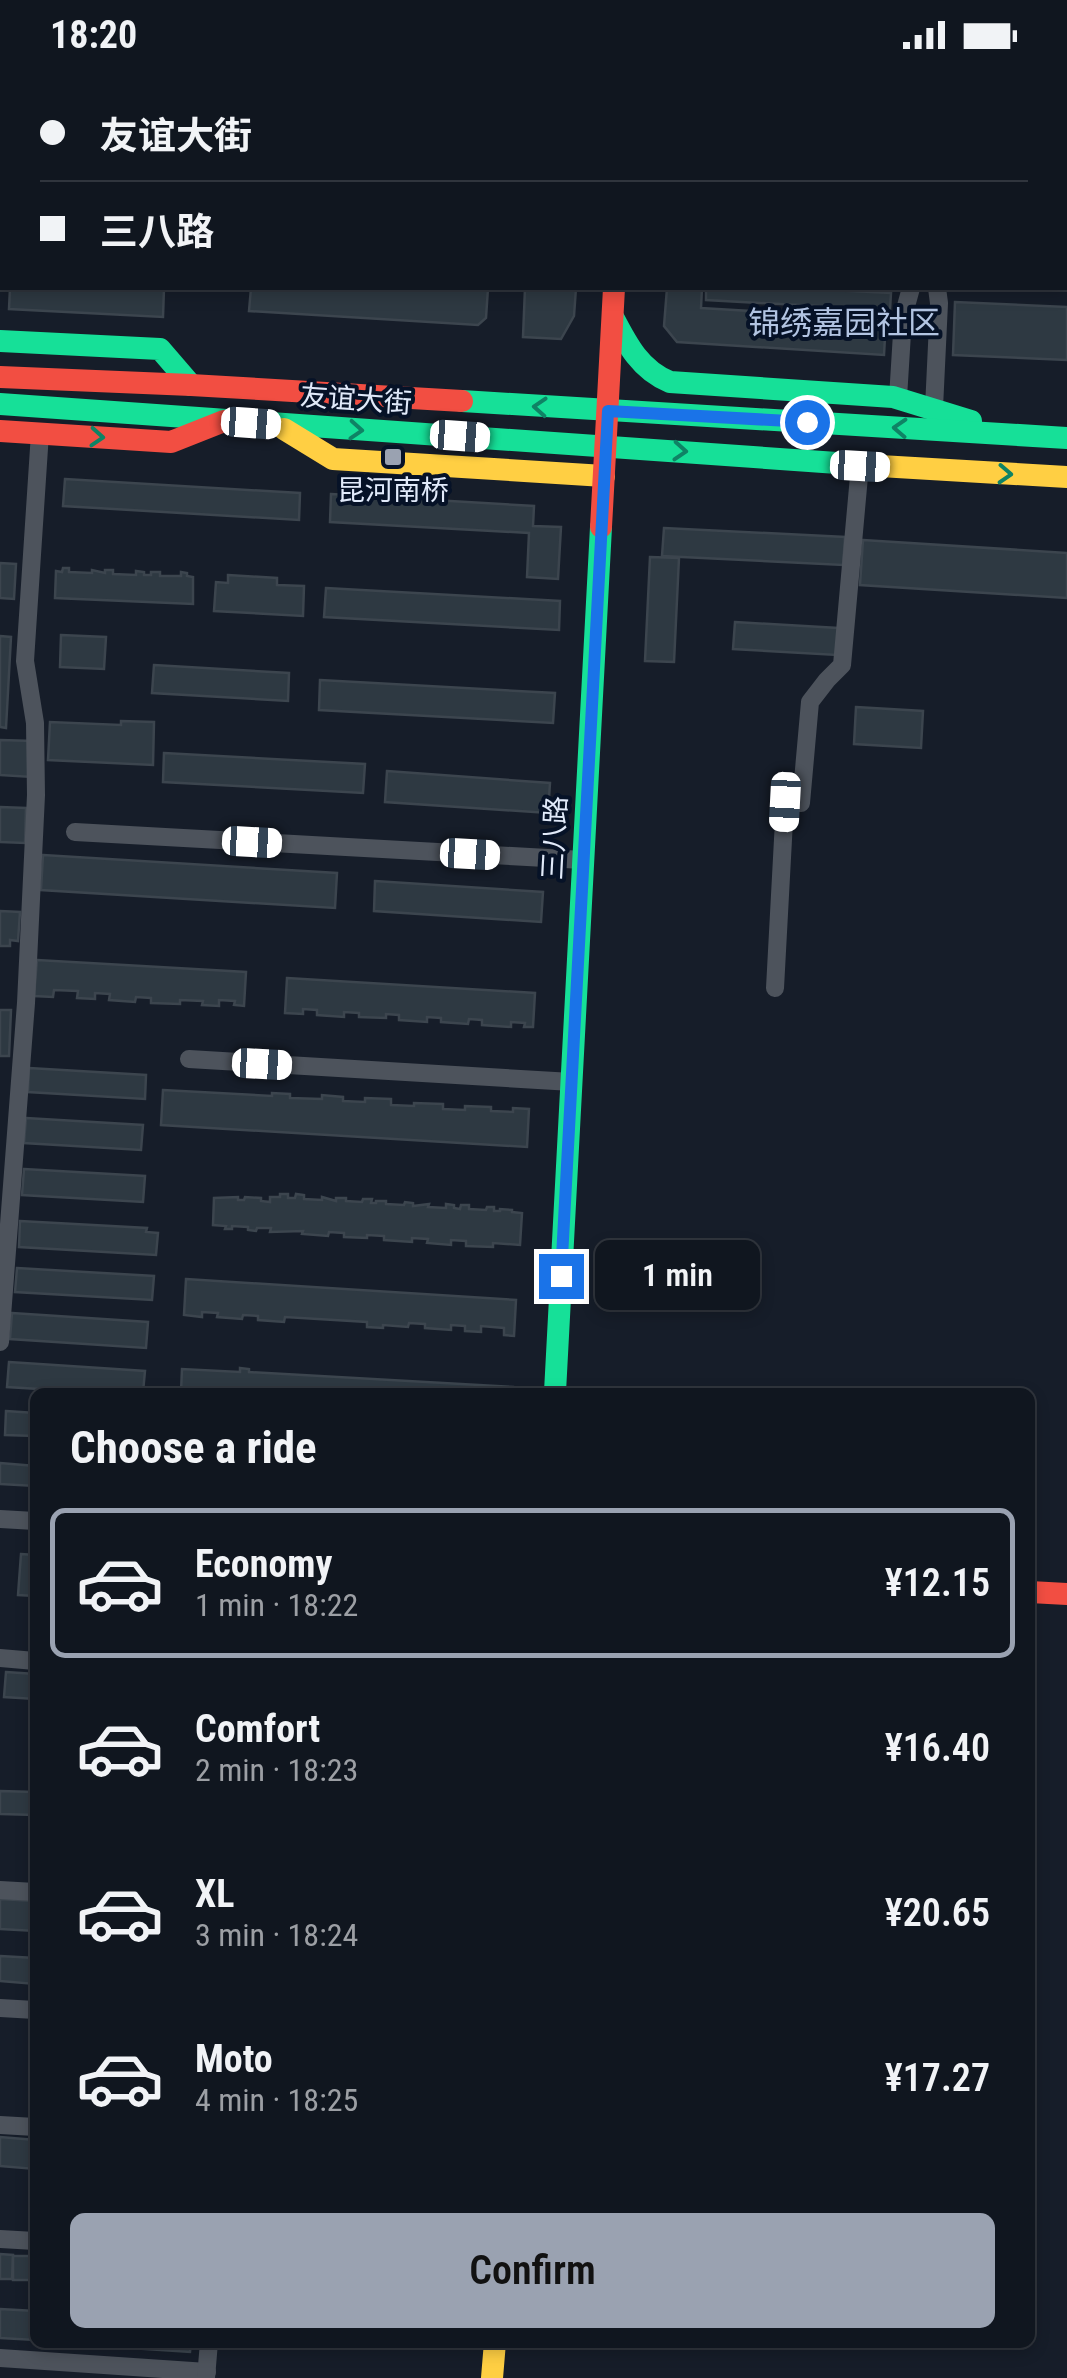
<!DOCTYPE html>
<html lang="en">
<head>
<meta charset="utf-8">
<style>
  body { margin:0; font-family:"Roboto Condensed","Noto Sans SC",sans-serif; background:#191f28; color:#f1f3f6; height:100vh; display:flex; flex-direction:column; font-size:38px; white-space:nowrap }
  * { box-sizing:border-box; margin:0 }
  p { font-size:32px; color:#9c9fa4 }
  .icon { flex:none; width:55px; height:55px; fill:none; stroke:currentColor; stroke-width:2; stroke-linecap:round; stroke-linejoin:round }
  .map { position:relative; flex:1; overflow:hidden }
  .drawer { position:absolute; left:30px; top:1318px; width:1005px; height:960px; display:flex; flex-direction:column; background:#10161f; border-radius:15px; box-shadow:0 5px 15px #0003,0 0 0 2px #30353d }
  .drawer>* { flex:none }
  .hud { position:absolute; left:0px; top:0px; width:1068px; height:220px; box-shadow:0 5px 15px #0003,0 0 0 2px #30353d; display:grid; align-content:center; height:220px; padding:0 40px; background:#10161f }
  .end { position:absolute; width:45px; height:45px; margin:-22px; border:12px solid #1a73e8; background:#fff; box-shadow:0 0 0 5px #fff }
  .from { border-radius:50% }
  .bubble { position:absolute; height:70px; border-radius:15px; background:#10161f; box-shadow:0 5px 15px #0003,0 0 0 2px #30353d; font-size:32px; font-weight:600; line-height:70px; text-align:center }
  .car { position:absolute; width:30px; height:60px; margin:-30px -15px; border-radius:12px; box-shadow:0 0 8px 2px #0007; background:linear-gradient(#fff 24%,#345 0 40%,#fff 0 76%,#345 0 86%,#fff 0) }
  .hud b { display:flex; align-items:center; gap:35px; height:95px; font-size:38px }
  .hud b+b { border-top:2px solid #30353d }
  .hud i { width:25px; height:25px; background:#f1f3f6 }
  ul { padding:0; list-style:none }
  li { display:flex; align-items:center; gap:30px; height:150px; margin:0 20px 15px; padding:0 20px; border:5px solid transparent; border-radius:15px }
  li div { flex:1 }
  li b { display:block; font-size:38px }
  li em { font-style:normal; font-weight:600 }
  li.current { border-color:#9aa2b1 }
  li>.icon { width:90px; height:90px; stroke-width:1.5 }
  h2 { padding:0 40px; font-size:45px; line-height:120px }
  .action { display:flex; gap:20px; margin-top:auto; padding:20px 40px }
  .action a { flex:1; height:115px; border-radius:15px; background:#9aa2b1; color:#111; font-size:40px; font-weight:600; line-height:115px; text-align:center }
  .status { display:flex; justify-content:space-between; align-items:center; height:70px; padding:0 50px; background:#10161f; direction:ltr }
  .status svg { height:28px; fill:currentColor }
  .map>svg:first-child { display:block }
  .building { fill:#2e3942; stroke:#3c454e; stroke-width:2.5 }
  .lines { fill:none; stroke-linecap:round; stroke-linejoin:round }
  .street { stroke:#4d535c; stroke-width:18 }
  .fast { stroke:#16e098; stroke-width:22 }
  .slow { stroke:#ffcf43; stroke-width:22 }
  .jam { stroke:#f24e42; stroke-width:22 }
  .oneway { stroke:#0f8365 }
  .route { stroke:#1a73e8; stroke-width:12 }
  .poi-dot { fill:#9aa2b1; stroke:#061227; stroke-width:4 }
  .labels { text-anchor:middle; stroke-width:8; stroke-linejoin:round; paint-order:stroke }
  .street-label { font-size:28px; fill:#e1eafa; stroke:#061227 }
  .poi-label { font-size:28px; fill:#e1eafa; stroke:#061227 }
  .quarter-label { font-size:32px; fill:#b2c4e2; stroke:#061227 }
</style>
</head>
<body>
<div class="status"><b>18:20</b><svg viewBox="0 0 49 12"><path d="M0 12V9h3v3zM5 12V6h3v6zM10 12V3h3v9zM15 12V0h3v12zM26 1h20v11H26zM47 4h2v5h-2z"/></svg></div>
<div class="map">
<svg width="1067" height="2308" viewBox="0 0 1067 2308">
  <rect width="100%" height="100%" fill="#161d29"/>
  <g class="building">
    <path d="M10,218H164L163,247L9,239Z"/>
    <path d="M251,218H488L486,248L478,255L249,241Z"/>
    <path d="M525,218H576L574,246L561,269L523,267Z"/>
    <path d="M667,218H702L701,238L886,249L884,285L677,272L664,256Z"/>
    <path d="M706,218H790L891,223L890,240L706,230Z"/>
    <path d="M955,232L1067,237V290L953,285Z"/>
    <path d="M65,409L300,423L299,450L63,436Z"/>
    <path d="M331,424L534,436L533,456L561,457L558,509L527,507L529,463L330,452Z"/>
    <path d="M664,458L845,467L843,495L662,486Z"/>
    <path d="M863,470L1067,483V528L860,515Z"/>
    <path d="M650,487L679,488L674,592L645,591Z"/>
    <path d="M0,493L16,494L14,529L0,528Z"/>
    <path d="M63,498H69V502L92,503V500L105,503V500H113V504L136,505V501L144,502V505H151V502H160V506H181V502L187,503V506L193,507V534L55,528L56,501L62,502Z"/>
    <path d="M228,505L277,508V515L304,516L303,546L214,541L216,512L228,513Z"/>
    <path d="M326,518L560,531L559,560L324,547Z"/>
    <path d="M735,552L838,558L837,585L733,579Z"/>
    <path d="M61,565L106,567L104,599L60,597Z"/>
    <path d="M0,566L11,567L6,658L0,657Z"/>
    <path d="M154,595L289,603L288,631L152,623Z"/>
    <path d="M320,610L555,623L553,653L319,640Z"/>
    <path d="M856,637L923,641L921,678L854,674Z"/>
    <path d="M121,651L154,652L153,695L48,690L50,652L121,655Z"/>
    <path d="M0,670L34,671L32,707L0,705Z"/>
    <path d="M164,683L365,694L363,723L163,712Z"/>
    <path d="M387,701L550,713L548,743L385,732Z"/>
    <path d="M0,737L26,738L25,773L0,772Z"/>
    <path d="M43,785L337,803L335,838L41,820Z"/>
    <path d="M375,811L543,822L541,852L374,841Z"/>
    <path d="M0,841L20,842L18,871L10,870V876H0Z"/>
    <path d="M37,890L246,902L244,936L234,935L235,931L219,930V936L202,935L203,931L180,930V934L151,933V928L136,927L135,932L109,930L110,924L95,923V929L77,928L78,921L54,920L53,927L34,926Z"/>
    <path d="M287,908L535,923L533,957H524L525,953L511,952V957L482,955V950L469,949L468,954L441,952V948L427,947V952L399,950V945L386,944V948L359,947V943L344,942V947L317,945V940L303,939V944L285,943Z"/>
    <path d="M0,940H11L9,986H0Z"/>
    <path d="M29,998L146,1005L145,1029L28,1022Z"/>
    <path d="M163,1020L272,1026V1023L290,1024V1028L322,1029V1025L343,1027V1031L365,1032V1028L391,1029V1035L414,1036V1033L443,1034V1039L465,1040V1036L491,1037V1041L513,1042V1038L529,1039L527,1077L161,1055Z"/>
    <path d="M26,1048L143,1055L141,1080L24,1073Z"/>
    <path d="M24,1099L145,1106L143,1132L22,1125Z"/>
    <path d="M280,1124H288V1128H295L296,1124L304,1125V1129L322,1130V1127L336,1131V1128H346V1131L362,1132L363,1129H372L371,1133H376V1131H386V1134L404,1135L405,1132L413,1133V1136L429,1134L428,1137L446,1138V1134L454,1135V1138L460,1139L461,1135H469V1139L486,1140L487,1137H494V1141H500V1139L512,1140V1142L522,1143L520,1175L493,1173V1177L466,1176V1171L451,1170V1175L427,1173L428,1169L412,1168V1172L384,1170V1166L367,1165V1168L344,1167V1163L329,1162L328,1166L302,1164L303,1161L270,1162L271,1158H257L256,1161L248,1160V1157L232,1156V1159H225L226,1156L213,1155L214,1128L238,1127V1130H244L245,1127L261,1128V1131L270,1132V1127H280Z"/>
    <path d="M20,1151L147,1158L146,1162L158,1163L156,1185L19,1177Z"/>
    <path d="M17,1198L154,1206L152,1230L15,1222Z"/>
    <path d="M186,1209L516,1230L514,1266L504,1265V1258L481,1256V1262L465,1261V1256L451,1255V1260L425,1258V1254L409,1253L408,1257L383,1255V1258L367,1257V1252L285,1247L284,1252L258,1250V1246L243,1245L242,1249L217,1247L218,1243L202,1242V1247L184,1245Z"/>
    <path d="M12,1243L148,1252L146,1278L10,1269Z"/>
    <path d="M9,1292L145,1301L143,1322H89L7,1317Z"/>
    <path d="M240,1298L249,1299V1302L513,1317V1322H181L182,1299L240,1302Z"/>
    <path d="M6,1341L35,1343V1366L5,1365Z"/>
    <path d="M0,1393L35,1396V1416L0,1414Z"/>
    <path d="M21,1484L35,1485V1526L18,1525Z"/>
    <path d="M6,1602L35,1604V1629L4,1627Z"/>
    <path d="M0,1721L35,1722V1745L0,1744Z"/>
    <path d="M0,1829L35,1831V1861L0,1859Z"/>
    <path d="M0,1886L35,1888V1914L0,1911Z"/>
    <path d="M0,2067L35,2070V2099L0,2096Z"/>
    <path d="M0,2184L13,2185L12,2209H0Z"/>
    <rect x="13" y="2186" width="22" height="24"/>
    <path d="M0,2239L35,2241V2270L0,2268Z"/>
    <path d="M117,2272H191L190,2282L116,2277Z"/>
  </g>
  <g class="lines">
    <g class="street">
      <path d="M921,0L922,2"/>
      <path d="M0,59L2,8"/>
      <path d="M898,328L903,247L911,218"/>
      <path d="M934,338L939,233L937,218"/>
      <path d="M75,762L583,790"/>
      <path d="M775,918L785,732L801,733L810,632L827,610L842,595L860,395"/>
      <path d="M189,989L572,1012"/>
      <path d="M0,1272L26,933L36,725L35,653L25,591L40,363"/>
      <path d="M0,1449L35,1451"/>
      <path d="M0,1588L35,1591"/>
      <path d="M0,1820L35,1822"/>
      <path d="M0,1938L35,1940"/>
      <path d="M0,2055L35,2057"/>
      <path d="M0,2169L35,2171"/>
      <path d="M0,2288L207,2302"/>
      <path d="M206,2308L209,2272"/>
    </g>
    <g class="fast">
      <path d="M630,0V2"/>
      <path d="M613,247C627,274 640,300 670,312L893,327L971,351"/>
      <path d="M0,271L160,279L191,315"/>
      <path d="M462,331L1067,368"/>
      <path d="M0,334L880,396"/>
      <path d="M555,1322L601,457"/>
    </g>
    <g class="slow">
      <path d="M284,359L333,389L604,406"/>
      <path d="M880,396L1067,407"/>
      <path d="M492,2308L495,2272"/>
    </g>
    <g class="jam">
      <path d="M0,307L191,315L462,331"/>
      <path d="M0,361L171,372L224,351"/>
      <path d="M601,457L614,218"/>
      <path d="M1030,1522L1067,1524"/>
    </g>
  </g>
  <defs><path id="oneway-chevron" d="M-2-3.5L2.5 0L-2 3.5" fill="none" stroke-width="1.6" stroke-linecap="round" stroke-linejoin="round" transform="scale(2.5)"/></defs>
  <g class="oneway">
    <use href="#oneway-chevron" transform="translate(540 337) rotate(-176)"/>
    <use href="#oneway-chevron" transform="translate(900 358) rotate(-177)"/>
    <use href="#oneway-chevron" transform="translate(356 360) rotate(4)"/>
    <use href="#oneway-chevron" transform="translate(97 367) rotate(4)"/>
    <use href="#oneway-chevron" transform="translate(680 381) rotate(4)"/>
    <use href="#oneway-chevron" transform="translate(1005 404) rotate(3)"/>
  </g>
  <g class="lines">
    <path class="route" d="M561,1206L608,341L807,352"/>
  </g>
  <rect class="poi-dot" x="383" y="377" width="20" height="20" rx="5"/>
  <g class="labels">
    <g class="street-label">
      <text transform="translate(356 329) rotate(4)" y="10">友谊大街</text>
      <text transform="translate(554 768) rotate(-87)" y="10">三八路</text>
    </g>
    <g class="poi-label">
      <text x="393" y="430">昆河南桥</text>
    </g>
    <g class="quarter-label">
      <text x="844" y="264">锦绣嘉园社区</text>
    </g>
  </g>
</svg>
<i class="end from" style="left:807px;top:352px"></i>
<i class="end" style="left:561px;top:1206px"></i>
<div class="bubble" style="left:595px;top:1170px;width:165px">1 min</div>
<i class="car" style="left:251px;top:353px;rotate:94deg"></i>
<i class="car" style="left:460px;top:366px;rotate:94deg"></i>
<i class="car" style="left:860px;top:396px;rotate:93deg"></i>
<i class="car" style="left:785px;top:732px;rotate:183deg"></i>
<i class="car" style="left:252px;top:772px;rotate:93deg"></i>
<i class="car" style="left:470px;top:784px;rotate:93deg"></i>
<i class="car" style="left:262px;top:994px;rotate:93deg"></i>
<div class="hud">
<b><i class="from"></i>友谊大街</b>
<b><i></i>三八路</b>
</div>
<section class="drawer">
<h2>Choose a ride</h2>
<ul>
<li class="current"><svg class="icon" aria-label="car" viewBox="0 0 24 24"><path d="M5 17H2v-5l4-1 3-4h7l3 4 3 1v5h-3M9 17h6M6 11h13"/><circle cx="7" cy="17" r="2"/><circle cx="17" cy="17" r="2"/></svg><div><b>Economy</b><p>1 min · 18:22</p></div><em>¥12.15</em></li>
<li><svg class="icon" aria-label="car" viewBox="0 0 24 24"><path d="M5 17H2v-5l4-1 3-4h7l3 4 3 1v5h-3M9 17h6M6 11h13"/><circle cx="7" cy="17" r="2"/><circle cx="17" cy="17" r="2"/></svg><div><b>Comfort</b><p>2 min · 18:23</p></div><em>¥16.40</em></li>
<li><svg class="icon" aria-label="car" viewBox="0 0 24 24"><path d="M5 17H2v-5l4-1 3-4h7l3 4 3 1v5h-3M9 17h6M6 11h13"/><circle cx="7" cy="17" r="2"/><circle cx="17" cy="17" r="2"/></svg><div><b>XL</b><p>3 min · 18:24</p></div><em>¥20.65</em></li>
<li><svg class="icon" aria-label="car" viewBox="0 0 24 24"><path d="M5 17H2v-5l4-1 3-4h7l3 4 3 1v5h-3M9 17h6M6 11h13"/><circle cx="7" cy="17" r="2"/><circle cx="17" cy="17" r="2"/></svg><div><b>Moto</b><p>4 min · 18:25</p></div><em>¥17.27</em></li>
</ul>
<div class="action"><a>Confirm</a></div>
</section>
</div>
</body>
</html>
